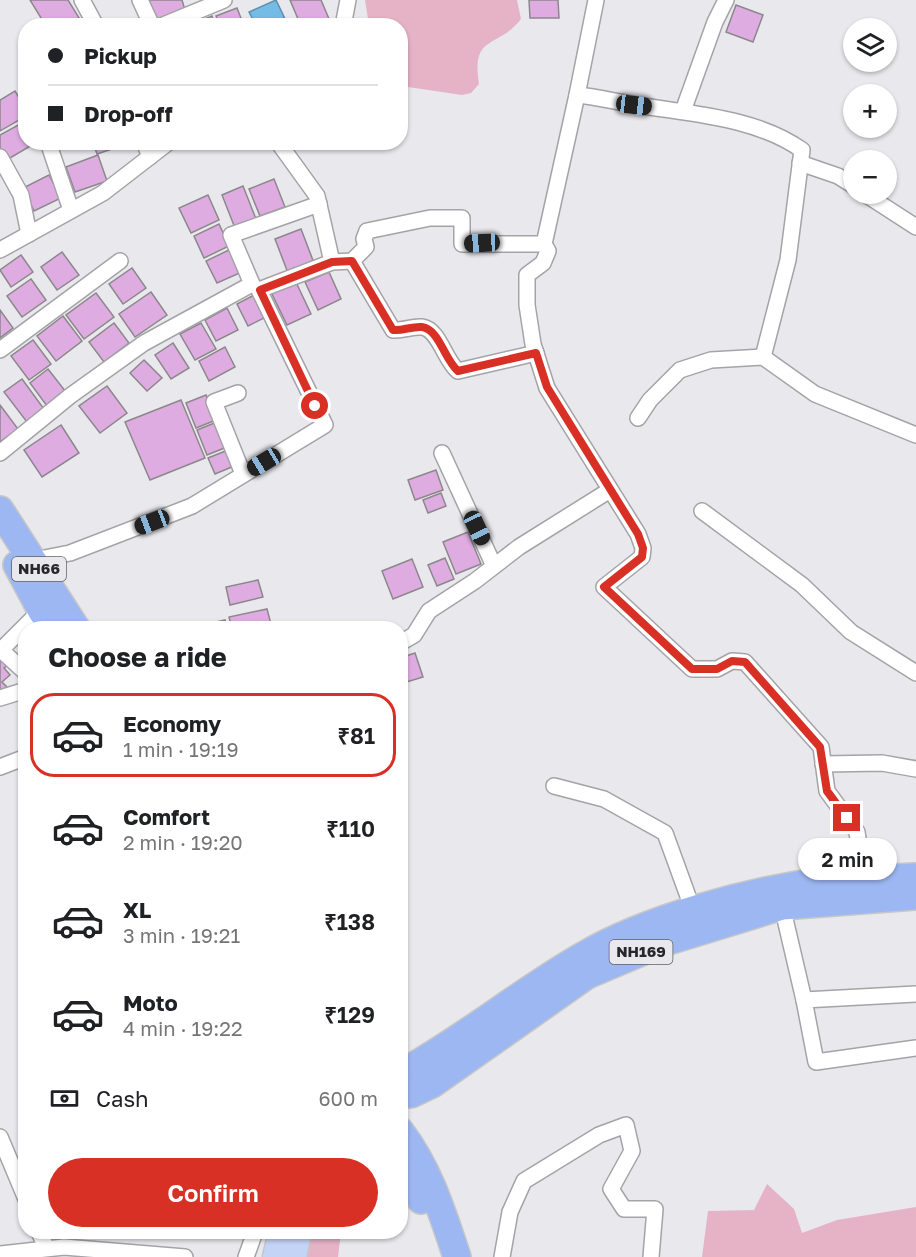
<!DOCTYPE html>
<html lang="en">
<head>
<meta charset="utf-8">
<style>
  body { margin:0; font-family:"Golos Text",sans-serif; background:#f2f2f2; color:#202124; height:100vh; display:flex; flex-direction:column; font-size:22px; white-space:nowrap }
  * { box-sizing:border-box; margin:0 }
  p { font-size:20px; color:#757577 }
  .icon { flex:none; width:33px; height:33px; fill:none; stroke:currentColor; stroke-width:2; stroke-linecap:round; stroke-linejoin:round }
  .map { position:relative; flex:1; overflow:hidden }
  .panel { position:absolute; left:18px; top:621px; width:390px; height:618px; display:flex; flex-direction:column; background:#fff; border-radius:24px; box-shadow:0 2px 4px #0004 }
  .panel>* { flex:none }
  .hud { position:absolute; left:18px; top:18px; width:390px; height:132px; border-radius:24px; box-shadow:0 2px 4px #0004; display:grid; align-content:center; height:132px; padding:0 30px; background:#fff }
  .tools { position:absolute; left:843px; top:18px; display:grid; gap:12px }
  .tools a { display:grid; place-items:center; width:54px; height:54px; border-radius:50%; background:#fff; box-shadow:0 2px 4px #0004; font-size:30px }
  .end { position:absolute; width:27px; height:27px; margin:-14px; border:8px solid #d93025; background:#fff; box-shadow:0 0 0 3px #fff }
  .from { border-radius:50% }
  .bubble { position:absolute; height:42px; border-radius:21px; background:#fff; box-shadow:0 2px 4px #0004; font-size:20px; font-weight:600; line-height:42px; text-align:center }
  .car { position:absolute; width:18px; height:36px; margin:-18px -9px; border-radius:8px; box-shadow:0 0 4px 2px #0007; background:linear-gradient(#222 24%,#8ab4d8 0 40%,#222 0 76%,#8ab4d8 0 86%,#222 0) }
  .hud b { display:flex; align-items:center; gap:21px; height:57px; font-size:22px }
  .hud b+b { border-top:2px solid #e0e0e0 }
  .hud i { width:15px; height:15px; background:#202124 }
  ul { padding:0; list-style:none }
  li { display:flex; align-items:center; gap:18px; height:84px; margin:0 12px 9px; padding:0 18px; border:3px solid transparent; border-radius:24px }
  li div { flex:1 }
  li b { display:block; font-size:22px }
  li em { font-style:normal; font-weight:600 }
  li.on { border-color:#d93025 }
  li>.icon { width:54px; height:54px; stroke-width:1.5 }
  h2 { padding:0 30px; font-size:27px; line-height:72px }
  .pay { display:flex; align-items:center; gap:15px; height:66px; padding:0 30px; font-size:22px }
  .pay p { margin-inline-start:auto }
  .action { display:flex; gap:12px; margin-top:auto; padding:12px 30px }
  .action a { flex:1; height:69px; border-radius:36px; background:#d93025; color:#fff; font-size:24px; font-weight:600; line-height:69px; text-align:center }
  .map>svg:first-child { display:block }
  .green { fill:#e5b3c5 }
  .water { fill:#74bbe5; stroke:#5d8fad; stroke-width:1.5 }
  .building { fill:#dface2; stroke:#8b888b; stroke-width:1.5 }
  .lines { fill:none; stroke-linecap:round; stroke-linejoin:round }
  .street-casing { stroke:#a4a3a7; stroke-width:18 }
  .primary-casing { stroke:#c7c7c7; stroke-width:27 }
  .highway-casing { stroke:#c7c7c7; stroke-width:30 }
  .street { stroke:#fff; stroke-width:15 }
  .primary { stroke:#c4d4f7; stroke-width:24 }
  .highway { stroke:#9db7f2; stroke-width:27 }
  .route { stroke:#d93025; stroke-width:8 }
  .labels { text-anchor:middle; stroke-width:6; stroke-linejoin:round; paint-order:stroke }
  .shield { fill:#e9e8ed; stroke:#626164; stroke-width:1.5 }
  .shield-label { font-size:15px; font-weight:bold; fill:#282729 }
</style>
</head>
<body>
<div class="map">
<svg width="916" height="1257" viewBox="0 0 916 1257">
  <rect width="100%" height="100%" fill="#e9e8ed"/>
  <g class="green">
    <path d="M365,0H517L521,19C497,50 471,33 479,84L471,93L462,95L401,86L400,26L369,25Z"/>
    <path d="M767,1184L794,1209L802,1233L837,1220L916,1207V1257H702L708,1211L754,1210Z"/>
    <path d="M309,1232H341L338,1257H304Z"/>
  </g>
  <path class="water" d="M276,0L288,25H256L249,12Z"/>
  <g class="building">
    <path d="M30,0H68L81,21L74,26H46Z"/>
    <path d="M149,0H182L185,10L156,20Z"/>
    <path d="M290,0H321L332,26H301Z"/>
    <path d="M529,0H558L559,18H530Z"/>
    <path d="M736,5L763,15L753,42L726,32Z"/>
    <path d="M237,8L244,26H220L216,16Z"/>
    <path d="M212,16L215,26H196L195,23Z"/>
    <path d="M15,91L26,109V116L0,131V100Z"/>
    <path d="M20,124L26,134V142L32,145L5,161L0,153V135Z"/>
    <path d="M93,142H127V144L97,154Z"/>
    <path d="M98,155L107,181L75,192L66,167Z"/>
    <path d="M49,175L61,198L34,211L23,188Z"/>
    <path d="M274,179L285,207L260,216L249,189Z"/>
    <path d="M243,186L256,219L235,228L222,195Z"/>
    <path d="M208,195L219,220L191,233L179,208Z"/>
    <path d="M219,224L229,246L204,258L194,236Z"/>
    <path d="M301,229L314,263L288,273L275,239Z"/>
    <path d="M231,249L242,272L217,283L206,261Z"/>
    <path d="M62,252L79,275L57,290L41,267Z"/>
    <path d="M21,255L33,272L11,287L0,270Z"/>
    <path d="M132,268L146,288L123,304L109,284Z"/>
    <path d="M329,272L341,299L318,310L305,282Z"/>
    <path d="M294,278L311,314L287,325L270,290Z"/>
    <path d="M31,279L46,300L22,317L7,296Z"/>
    <path d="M151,292L167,315L135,337L119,314Z"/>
    <path d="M96,293L114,317L84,339L66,315Z"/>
    <path d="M254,295L266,317L248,326L237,304Z"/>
    <path d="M227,308L238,330L216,341L205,320Z"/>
    <path d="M0,310L13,328L0,338Z"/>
    <path d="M63,316L82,341L56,361L37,336Z"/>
    <path d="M114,323L129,343L104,362L89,342Z"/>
    <path d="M201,323L216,349L195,360L180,334Z"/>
    <path d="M33,340L51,364L29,380L11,356Z"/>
    <path d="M173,343L189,368L171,379L155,355Z"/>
    <path d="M225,347L235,367L209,381L199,361Z"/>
    <path d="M144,360L162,378L147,391L130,373Z"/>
    <path d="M48,369L66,392L47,406L30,383Z"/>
    <path d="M22,379L44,409L27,422L4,392Z"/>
    <path d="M107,386L127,413L100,433L79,406Z"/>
    <path d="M206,395L216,420L196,428L186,403Z"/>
    <path d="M181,400L205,458L150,480L125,422Z"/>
    <path d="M0,405L18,429L0,442Z"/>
    <path d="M217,422L227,447L207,455L197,430Z"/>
    <path d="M61,425L79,453L42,477L24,450Z"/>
    <path d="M228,450L234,466L215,474L208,458Z"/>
    <path d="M436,470L443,490L415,500L408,480Z"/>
    <path d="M441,493L446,506L428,513L423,500Z"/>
    <path d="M468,532L481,564L456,574L443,542Z"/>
    <path d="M445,558L454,579L437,586L428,565Z"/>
    <path d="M412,559L423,587L393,599L382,571Z"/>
    <path d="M258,580L263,597L230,605L226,587Z"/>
    <path d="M267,609L272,628H232L229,617Z"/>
    <path d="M225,620L227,628H191Z"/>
    <path d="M415,653L423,677L400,684V658Z"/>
    <path d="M4,656L11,663L4,668L10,675L2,682L7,687L0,693V660Z"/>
  </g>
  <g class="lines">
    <g class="street-casing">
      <g id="street">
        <path d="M82,0L96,26"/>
        <path d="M140,0L152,26"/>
        <path d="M596,0L577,95C598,97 617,102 637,105C691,114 755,117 802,150L788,260L763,357"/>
        <path d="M161,26L224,0"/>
        <path d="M343,26L348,0"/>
        <path d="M683,111L715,22L726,0"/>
        <path d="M48,142L71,210"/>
        <path d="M144,142L150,157"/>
        <path d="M278,142L317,196L332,262"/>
        <path d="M0,157L21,195L29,234"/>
        <path d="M800,163L838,176L854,186"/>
        <path d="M865,194L916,227"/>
        <path d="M544,244L577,95"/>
        <path d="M0,250L103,193L169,142"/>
        <path d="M352,261L393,330C403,331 412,326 422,327C439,329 445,361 458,371L536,353"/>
        <path d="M0,350L120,261"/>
        <path d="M238,393L214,402L243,474"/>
        <path d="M638,418L650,400L680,370L711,360L763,357L815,394L916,435"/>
        <path d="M0,453L70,396L144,343L252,284L231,235L319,204"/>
        <path d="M442,453L494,566"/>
        <path d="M702,511L802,585L851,632L916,673"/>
        <path d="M34,560L70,553L192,506L325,425L259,290L332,262L352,261L366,247L364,239L367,231L430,218H462V244H544L548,251L543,263L527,275V305L533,344L547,388L638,534L643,548L642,557L604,587L692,669H717L732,661L745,662L821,747L827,791L857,832L864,878"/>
        <path d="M400,643L414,635L429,611L475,581L519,547L610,490"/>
        <path d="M0,649L26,673"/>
        <path d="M1,650L41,610"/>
        <path d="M0,698L26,690"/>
        <path d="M823,764L882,763L916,769"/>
        <path d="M0,767L26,757"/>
        <path d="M554,786L604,799L665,833L693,910"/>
        <path d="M782,906L804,1000"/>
        <path d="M916,994L804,1000L816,1062L916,1048"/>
        <path d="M0,1137L26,1199"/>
        <path d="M39,1232L46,1247"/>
        <path d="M0,1254L64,1247L185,1257"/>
        <path d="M246,1257L255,1232"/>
        <path d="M502,1257L510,1212L524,1181L599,1135L626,1125L632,1151L611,1189L624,1209H655L651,1257"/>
      </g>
    </g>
    <g class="primary-casing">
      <g id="primary">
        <path d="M275,1257L281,1232"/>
        <path d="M294,1257L299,1232"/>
      </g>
    </g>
    <g class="highway-casing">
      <g id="highway">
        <path d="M0,510L76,628"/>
        <path d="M17,565L41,610L54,628"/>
        <path d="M400,1074C464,1039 520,992 583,956C647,918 747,892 821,881C852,877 884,879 916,877"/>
        <path d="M400,1094H411L432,1084L587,975L665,942L782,906L916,896"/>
        <path d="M400,1131C429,1169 442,1212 457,1257"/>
        <path d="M400,1165L410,1177L421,1200"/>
      </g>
    </g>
    <use href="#street" class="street"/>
    <use href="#primary" class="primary"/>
    <use href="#highway" class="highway"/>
  </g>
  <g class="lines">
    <path class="route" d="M315,406L260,290L332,262L352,261L393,330C403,331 412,326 422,327C439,329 445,361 458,371L536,353L547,387L638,534L643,548L642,557L604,587L692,669H717L732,661L745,662L820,747L827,791L847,818"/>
  </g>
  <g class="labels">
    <g class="shield">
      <rect x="12" y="557" width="54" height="24" rx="4.5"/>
      <rect x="609.5" y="940" width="63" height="24" rx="4.5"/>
    </g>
    <g class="shield-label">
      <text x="39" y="574">NH66</text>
      <text x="641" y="957">NH169</text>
    </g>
  </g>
</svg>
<div class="tools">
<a><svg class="icon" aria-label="layers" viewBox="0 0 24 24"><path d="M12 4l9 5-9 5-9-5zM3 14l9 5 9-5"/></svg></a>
<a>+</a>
<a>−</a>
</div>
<i class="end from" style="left:315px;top:406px"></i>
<i class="end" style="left:847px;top:818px"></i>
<div class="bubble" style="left:798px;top:838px;width:99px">2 min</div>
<i class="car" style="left:634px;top:105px;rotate:97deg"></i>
<i class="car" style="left:482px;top:243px;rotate:267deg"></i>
<i class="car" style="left:264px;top:462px;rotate:239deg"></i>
<i class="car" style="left:152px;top:522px;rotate:249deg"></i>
<i class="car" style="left:477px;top:528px;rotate:155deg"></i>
<div class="hud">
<b><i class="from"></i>Pickup</b>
<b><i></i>Drop-off</b>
</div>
<section class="panel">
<h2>Choose a ride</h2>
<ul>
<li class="on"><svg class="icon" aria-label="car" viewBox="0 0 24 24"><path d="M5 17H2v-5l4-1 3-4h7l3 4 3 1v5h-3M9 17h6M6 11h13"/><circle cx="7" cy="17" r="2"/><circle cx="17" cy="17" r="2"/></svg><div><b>Economy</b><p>1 min · 19:19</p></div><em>₹81</em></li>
<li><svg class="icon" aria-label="car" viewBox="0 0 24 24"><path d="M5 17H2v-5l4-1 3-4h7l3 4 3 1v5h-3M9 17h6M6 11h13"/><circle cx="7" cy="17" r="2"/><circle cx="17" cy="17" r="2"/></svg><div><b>Comfort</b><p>2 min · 19:20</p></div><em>₹110</em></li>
<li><svg class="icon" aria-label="car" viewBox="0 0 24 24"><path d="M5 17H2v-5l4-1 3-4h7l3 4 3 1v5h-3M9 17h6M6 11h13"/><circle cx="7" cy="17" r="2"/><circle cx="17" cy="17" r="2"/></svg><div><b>XL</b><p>3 min · 19:21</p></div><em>₹138</em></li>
<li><svg class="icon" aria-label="car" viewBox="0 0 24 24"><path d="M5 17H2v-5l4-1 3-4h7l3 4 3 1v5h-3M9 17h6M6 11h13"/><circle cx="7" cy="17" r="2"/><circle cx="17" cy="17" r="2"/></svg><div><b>Moto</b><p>4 min · 19:22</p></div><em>₹129</em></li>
</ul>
<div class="pay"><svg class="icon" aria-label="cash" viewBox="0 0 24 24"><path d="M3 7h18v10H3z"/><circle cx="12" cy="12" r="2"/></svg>Cash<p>600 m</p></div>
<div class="action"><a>Confirm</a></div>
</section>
</div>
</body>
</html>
